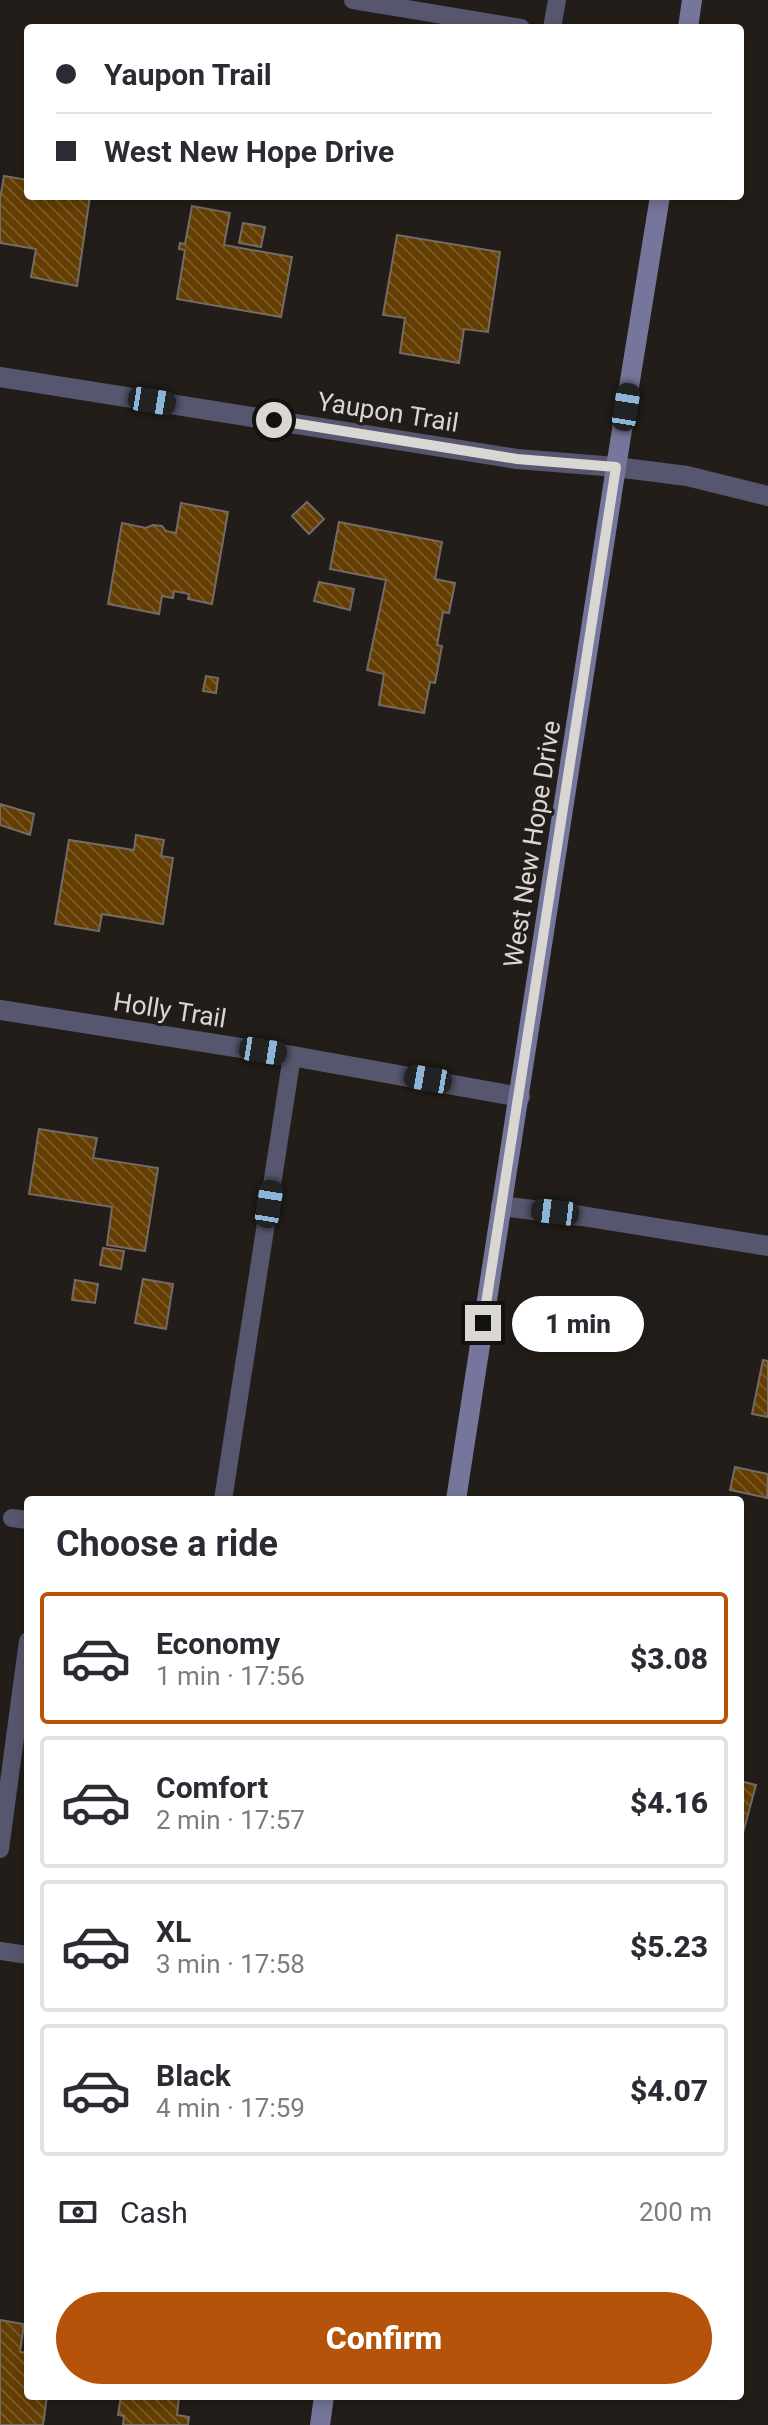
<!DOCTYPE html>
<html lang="en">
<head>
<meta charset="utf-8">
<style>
  body { margin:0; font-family:Roboto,sans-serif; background:#f2f2f3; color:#2b2b33; height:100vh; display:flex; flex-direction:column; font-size:30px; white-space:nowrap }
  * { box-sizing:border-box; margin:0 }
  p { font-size:26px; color:#7c7c81 }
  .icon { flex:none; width:44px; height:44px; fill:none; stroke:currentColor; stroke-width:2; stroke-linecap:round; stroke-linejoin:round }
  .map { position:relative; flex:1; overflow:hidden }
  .panel { position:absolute; left:24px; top:1496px; width:720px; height:904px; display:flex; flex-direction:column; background:#fff; border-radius:8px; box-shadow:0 4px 12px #0003 }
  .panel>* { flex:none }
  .top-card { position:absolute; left:24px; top:24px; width:720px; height:176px; border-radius:8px; box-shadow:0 4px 12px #0003; display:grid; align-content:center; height:176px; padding:0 32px; background:#fff }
  .end { position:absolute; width:36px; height:36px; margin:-18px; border:10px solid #dad7d3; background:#111; box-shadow:0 0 0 4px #111 }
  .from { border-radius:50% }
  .bubble { position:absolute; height:56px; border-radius:28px; background:#fff; box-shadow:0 4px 12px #0003; font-size:26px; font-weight:800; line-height:56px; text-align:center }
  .car { position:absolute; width:24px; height:48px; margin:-24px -12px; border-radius:10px; box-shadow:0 0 6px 2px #0007; background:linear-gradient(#222 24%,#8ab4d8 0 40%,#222 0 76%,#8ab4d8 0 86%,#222 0) }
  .top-card b { display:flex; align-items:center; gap:28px; height:76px; font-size:30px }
  .top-card b+b { border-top:2px solid #e1e1e2 }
  .top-card i { width:20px; height:20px; background:#2b2b33 }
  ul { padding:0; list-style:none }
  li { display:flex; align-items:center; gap:24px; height:132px; margin:0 16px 12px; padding:0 16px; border:4px solid #e1e1e2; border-radius:8px }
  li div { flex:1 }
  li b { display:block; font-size:30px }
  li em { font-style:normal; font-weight:800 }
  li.current { border-color:#b45309 }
  li>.icon { width:72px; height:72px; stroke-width:1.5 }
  h2 { padding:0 32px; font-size:36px; line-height:96px }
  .pay { display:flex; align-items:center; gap:20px; height:88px; padding:0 32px; font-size:30px }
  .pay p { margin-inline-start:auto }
  .button { display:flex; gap:16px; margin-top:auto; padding:16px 32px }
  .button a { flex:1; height:92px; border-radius:48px; background:#b45309; color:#fff; font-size:32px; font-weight:800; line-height:92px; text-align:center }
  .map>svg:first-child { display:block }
  .building { fill:url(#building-back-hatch); stroke:#736c66; stroke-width:2 }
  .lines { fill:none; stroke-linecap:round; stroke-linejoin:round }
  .lane { stroke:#56566e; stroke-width:18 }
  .street { stroke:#56566e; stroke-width:20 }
  .secondary { stroke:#76769c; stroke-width:20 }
  .route { stroke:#dad7d3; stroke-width:10 }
  .labels { text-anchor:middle; stroke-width:6; stroke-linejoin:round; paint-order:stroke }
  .street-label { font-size:26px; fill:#dad7d3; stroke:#221d18 }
</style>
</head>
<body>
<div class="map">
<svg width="768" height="2425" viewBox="0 0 768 2425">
  <defs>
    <pattern id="building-back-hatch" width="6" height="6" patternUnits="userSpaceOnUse" patternTransform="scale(2)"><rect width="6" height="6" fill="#643d02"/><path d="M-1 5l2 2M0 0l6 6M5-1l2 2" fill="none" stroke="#7a5826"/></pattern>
  </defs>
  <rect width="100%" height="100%" fill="#221d18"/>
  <g class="building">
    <path d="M4,176L28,180V196H90L77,286L31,277L36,249L0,243V199Z"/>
    <path d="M192,206L230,213L224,245L292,257L281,317L177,299L185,250L179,249L180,243L185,244Z"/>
    <path d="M243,223L265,227L261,247L239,243Z"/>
    <path d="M397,235L500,252L488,332L464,329L459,363L400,353L405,318L383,315Z"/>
    <path d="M307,502L324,519L309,534L292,516Z"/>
    <path d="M181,503L228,512L212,604L188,599L189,594L174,591L173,598L162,596L159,614L108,604L122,523L146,528L153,525L162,526L166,531L176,533Z"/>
    <path d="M339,522L442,542L435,579L455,583L449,613L443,612L437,645L442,646L435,683L430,682L424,713L379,705L384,674L367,670L386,580L330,569Z"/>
    <path d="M319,582L354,589L350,610L314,601Z"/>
    <path d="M206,676L218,678L216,693L203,691Z"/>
    <path d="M0,804L34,814L30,835L0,825Z"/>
    <path d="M136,835L164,840L161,856L173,858L163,924L102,914L99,931L55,924L69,840L134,850Z"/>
    <path d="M39,1129L97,1138L93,1158L158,1168L145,1251L107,1245L112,1207L29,1194Z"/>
    <path d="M103,1248L124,1251L121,1269L100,1265Z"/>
    <path d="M143,1279L173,1284L166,1329L135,1323Z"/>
    <path d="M75,1280L98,1284L95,1303L72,1300Z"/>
    <path d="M763,1360L768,1361V1417L752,1414Z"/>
    <path d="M735,1467L768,1474L767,1498L730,1490Z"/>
    <path d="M740,1781L756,1785L740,1844Z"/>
    <path d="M0,2320L24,2324L20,2352L28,2353V2396H47L43,2425H0Z"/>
    <path d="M121,2396L179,2397L177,2415L189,2417L188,2425H123L124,2416L118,2415Z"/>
  </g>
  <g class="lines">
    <g class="lane">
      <path d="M353,0L521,28"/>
      <path d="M552,28L557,0"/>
      <path d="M223,1500L292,1056"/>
      <path d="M12,1518L28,1520"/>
      <path d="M0,1849L28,1641"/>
      <path d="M0,1951L28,1955"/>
    </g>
    <g class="street">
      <path d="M0,377L517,459L616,467L687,476L768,496"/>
      <path d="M0,1010L292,1056L520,1097"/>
      <path d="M501,1206L582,1216L768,1246"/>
    </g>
    <g class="secondary">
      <path d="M688,28L692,0"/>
      <path d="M456,1500L616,467L660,196"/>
      <path d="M320,2425L324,2396"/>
    </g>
  </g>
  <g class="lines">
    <path class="route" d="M274,420L517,459L616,467L483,1323"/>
  </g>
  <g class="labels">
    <g class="street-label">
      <text transform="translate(388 412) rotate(9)" y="9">Yaupon Trail</text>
      <text transform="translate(532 844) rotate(-81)" y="9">West New Hope Drive</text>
      <text transform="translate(170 1010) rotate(9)" y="9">Holly Trail</text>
    </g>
  </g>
</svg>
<i class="end from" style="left:274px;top:420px"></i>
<i class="end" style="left:483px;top:1323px"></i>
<div class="bubble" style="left:512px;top:1296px;width:132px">1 min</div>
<i class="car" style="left:152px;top:401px;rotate:99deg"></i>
<i class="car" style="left:626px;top:407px;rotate:9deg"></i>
<i class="car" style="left:263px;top:1051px;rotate:99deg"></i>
<i class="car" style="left:428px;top:1079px;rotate:280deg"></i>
<i class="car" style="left:269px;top:1204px;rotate:9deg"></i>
<i class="car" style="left:555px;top:1212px;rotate:277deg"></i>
<div class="top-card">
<b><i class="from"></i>Yaupon Trail</b>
<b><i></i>West New Hope Drive</b>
</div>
<section class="panel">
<h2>Choose a ride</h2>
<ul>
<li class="current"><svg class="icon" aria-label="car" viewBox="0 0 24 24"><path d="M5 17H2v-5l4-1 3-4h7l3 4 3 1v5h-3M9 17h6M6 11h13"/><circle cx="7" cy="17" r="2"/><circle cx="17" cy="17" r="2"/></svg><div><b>Economy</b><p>1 min · 17:56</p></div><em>$3.08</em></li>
<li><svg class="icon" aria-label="car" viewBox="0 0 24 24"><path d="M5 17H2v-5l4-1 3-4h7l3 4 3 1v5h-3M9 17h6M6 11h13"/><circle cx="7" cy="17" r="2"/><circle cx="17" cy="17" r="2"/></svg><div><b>Comfort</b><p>2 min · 17:57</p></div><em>$4.16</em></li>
<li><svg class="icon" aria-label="car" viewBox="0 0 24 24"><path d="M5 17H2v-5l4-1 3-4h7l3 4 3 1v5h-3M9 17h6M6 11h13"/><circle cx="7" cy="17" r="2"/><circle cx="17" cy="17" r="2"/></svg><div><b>XL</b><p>3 min · 17:58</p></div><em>$5.23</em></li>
<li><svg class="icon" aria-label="car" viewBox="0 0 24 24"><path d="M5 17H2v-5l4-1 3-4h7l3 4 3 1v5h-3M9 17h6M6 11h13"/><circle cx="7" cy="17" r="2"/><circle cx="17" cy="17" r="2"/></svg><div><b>Black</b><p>4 min · 17:59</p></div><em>$4.07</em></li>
</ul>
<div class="pay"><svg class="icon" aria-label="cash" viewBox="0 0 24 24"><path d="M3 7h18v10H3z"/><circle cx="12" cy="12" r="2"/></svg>Cash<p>200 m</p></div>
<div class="button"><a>Confirm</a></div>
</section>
</div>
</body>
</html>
